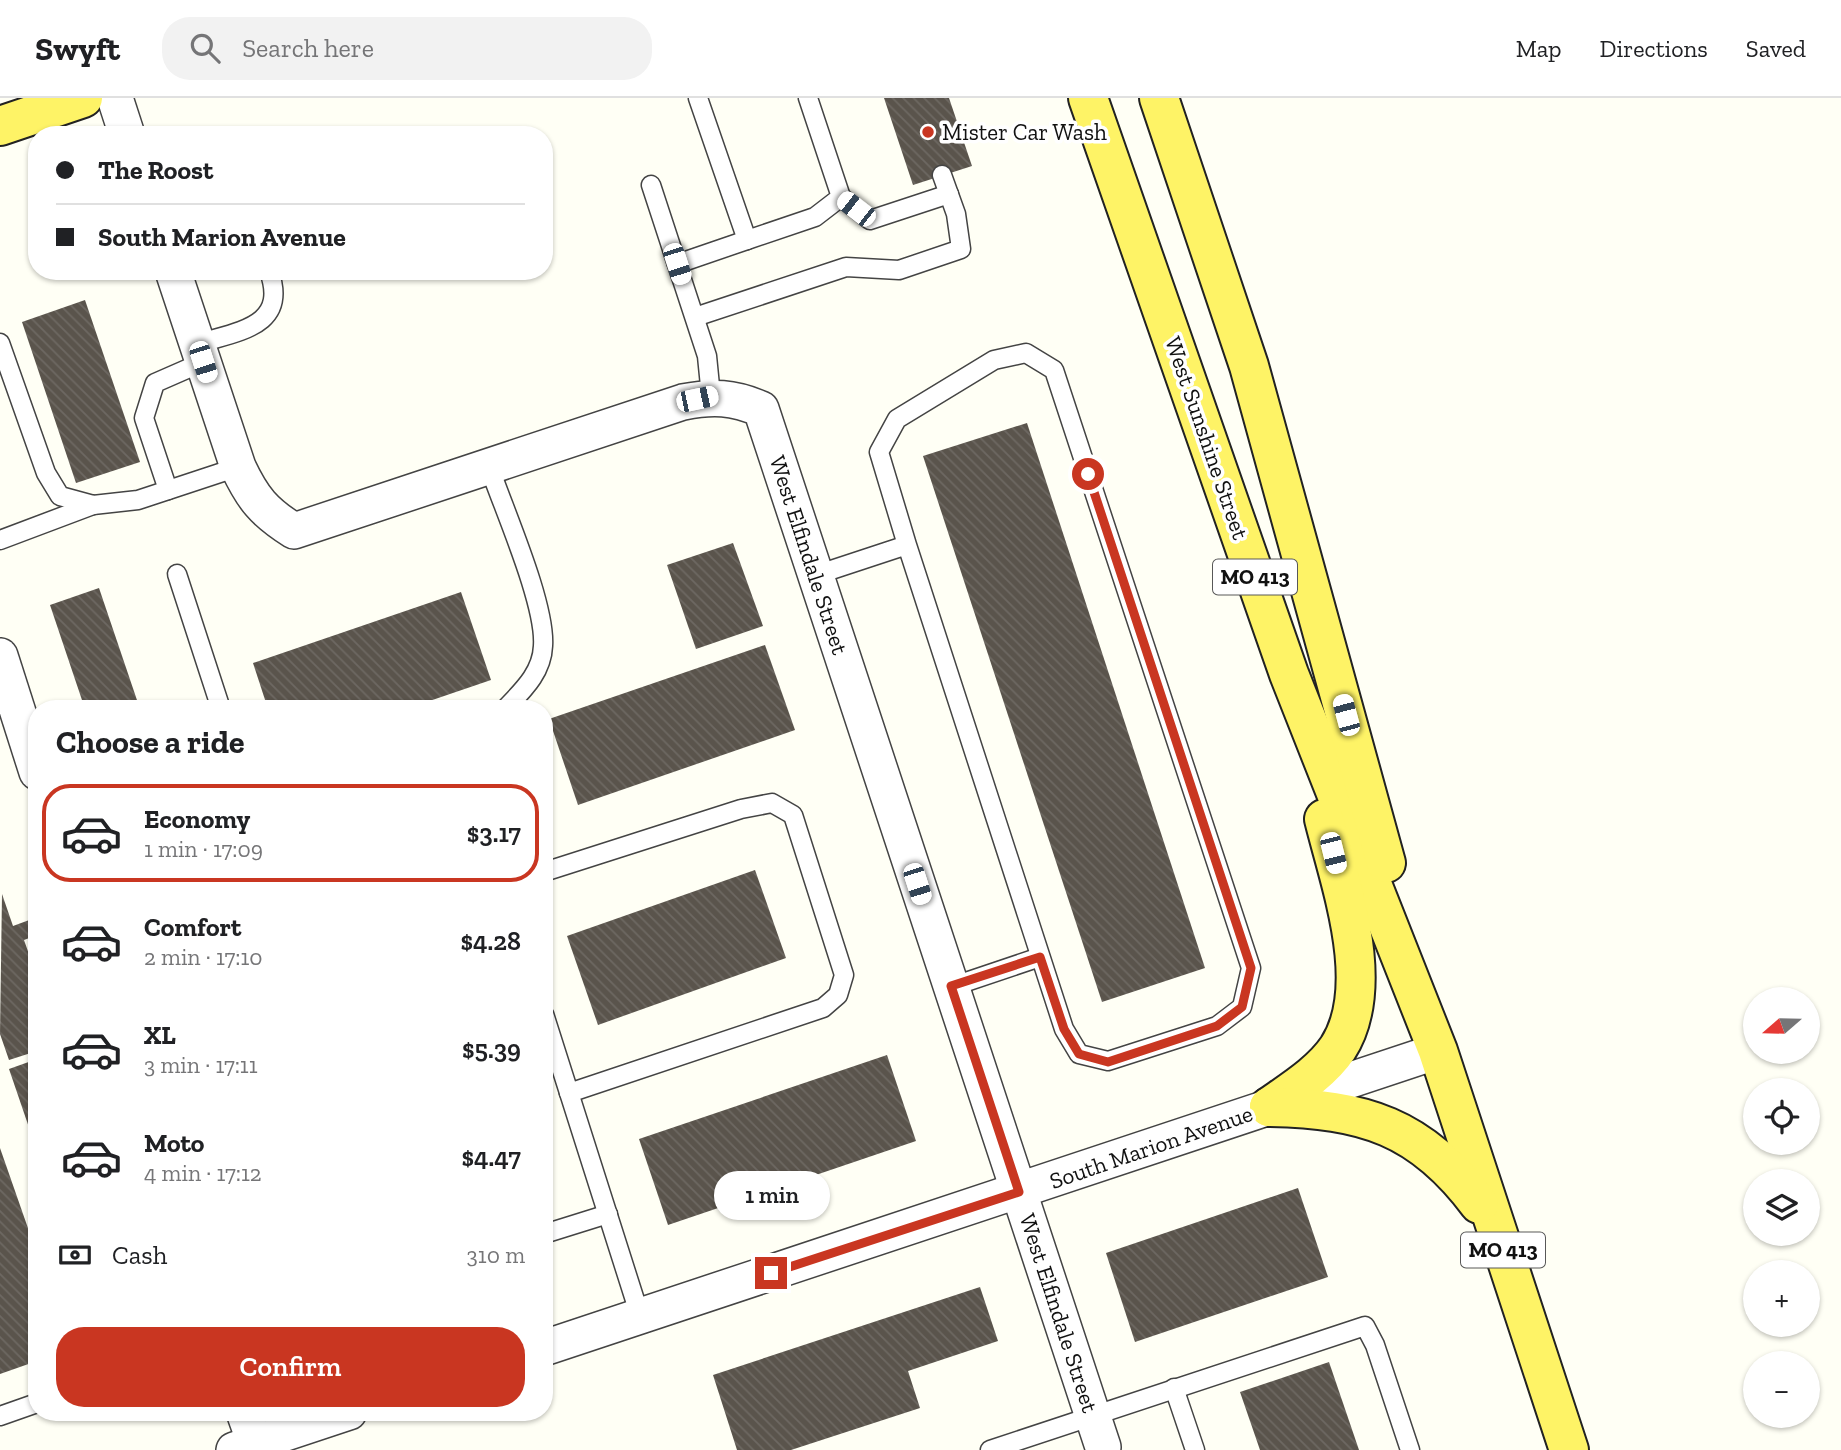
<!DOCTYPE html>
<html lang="en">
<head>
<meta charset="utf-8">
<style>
  body { margin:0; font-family:"Zilla Slab",serif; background:#f2f2f2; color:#202124; height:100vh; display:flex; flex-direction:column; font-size:26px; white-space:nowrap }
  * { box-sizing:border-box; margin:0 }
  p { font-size:23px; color:#757577 }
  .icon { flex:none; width:38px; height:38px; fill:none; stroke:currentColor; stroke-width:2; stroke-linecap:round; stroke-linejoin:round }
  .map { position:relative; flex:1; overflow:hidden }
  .details { position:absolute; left:28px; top:602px; width:525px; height:721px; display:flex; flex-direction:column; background:#fff; border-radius:28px; box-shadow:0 2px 5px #0004 }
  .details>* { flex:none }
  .top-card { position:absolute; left:28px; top:28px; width:525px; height:154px; border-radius:28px; box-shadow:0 2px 5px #0004; display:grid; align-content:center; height:154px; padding:0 28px; background:#fff }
  .needle { width:46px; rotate:250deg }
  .fabs { position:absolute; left:1743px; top:889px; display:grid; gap:14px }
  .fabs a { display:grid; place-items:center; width:77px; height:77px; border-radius:50%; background:#fff; box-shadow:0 2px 5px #0004; font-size:35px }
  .end { position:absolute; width:32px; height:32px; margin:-16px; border:9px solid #c93621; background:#fff; box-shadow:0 0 0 4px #fff }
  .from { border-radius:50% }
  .bubble { position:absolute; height:49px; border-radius:24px; background:#fff; box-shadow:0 2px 5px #0004; font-size:23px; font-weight:600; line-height:49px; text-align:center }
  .car { position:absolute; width:21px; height:42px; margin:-21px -10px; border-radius:9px; box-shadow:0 0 5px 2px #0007; background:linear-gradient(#fff 24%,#345 0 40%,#fff 0 76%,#345 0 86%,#fff 0) }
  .top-card b { display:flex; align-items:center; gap:24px; height:66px; font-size:26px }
  .top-card b+b { border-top:2px solid #e0e0e0 }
  .top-card i { width:18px; height:18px; background:#202124 }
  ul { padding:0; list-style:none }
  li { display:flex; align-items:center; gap:21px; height:98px; margin:0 14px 10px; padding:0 14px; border:4px solid transparent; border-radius:28px }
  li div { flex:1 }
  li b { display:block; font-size:26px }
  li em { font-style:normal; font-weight:600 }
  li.current { border-color:#c93621 }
  li>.icon { width:63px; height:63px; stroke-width:1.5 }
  h2 { padding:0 28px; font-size:32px; line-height:84px }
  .pay { display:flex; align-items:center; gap:18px; height:77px; padding:0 28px; font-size:26px }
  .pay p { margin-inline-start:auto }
  .button { display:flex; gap:14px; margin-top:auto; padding:14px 28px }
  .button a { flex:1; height:80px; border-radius:28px; background:#c93621; color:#fff; font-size:28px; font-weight:600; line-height:80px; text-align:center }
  header { display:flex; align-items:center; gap:42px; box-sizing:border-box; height:98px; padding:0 35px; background:#fff; border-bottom:2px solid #e0e0e0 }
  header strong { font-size:33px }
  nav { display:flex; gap:38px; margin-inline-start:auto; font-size:24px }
  .search { width:490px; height:63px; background:#f2f2f2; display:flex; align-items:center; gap:18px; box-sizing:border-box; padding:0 24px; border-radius:28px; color:#757577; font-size:26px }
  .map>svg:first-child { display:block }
  .building { fill:url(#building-back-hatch) }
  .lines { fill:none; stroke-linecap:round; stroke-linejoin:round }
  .service-casing { stroke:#444; stroke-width:21 }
  .minor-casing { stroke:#444; stroke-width:38 }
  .primary-casing { stroke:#222; stroke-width:42 }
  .service { stroke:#fff; stroke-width:18 }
  .minor { stroke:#fff; stroke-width:35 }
  .primary { stroke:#fef366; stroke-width:38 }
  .route { stroke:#c93621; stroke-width:9 }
  .poi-dot { fill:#c93621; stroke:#fff; stroke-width:2.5 }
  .labels { text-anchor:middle; stroke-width:7; stroke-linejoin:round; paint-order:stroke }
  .shield { fill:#fff; stroke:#585858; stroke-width:2 }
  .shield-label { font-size:21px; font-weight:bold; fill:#111 }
  .poi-label { font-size:23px; fill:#111; stroke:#fff; text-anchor:start }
  .street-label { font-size:23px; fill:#111; stroke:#fff }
</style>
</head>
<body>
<header>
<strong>Swyft</strong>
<div class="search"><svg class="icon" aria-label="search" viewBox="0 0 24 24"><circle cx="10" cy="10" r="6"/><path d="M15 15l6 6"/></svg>Search here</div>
<nav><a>Map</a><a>Directions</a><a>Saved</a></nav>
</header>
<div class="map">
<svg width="1841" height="1352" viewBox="0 0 1841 1352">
  <defs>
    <pattern id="building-back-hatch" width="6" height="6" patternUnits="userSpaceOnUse" patternTransform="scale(1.75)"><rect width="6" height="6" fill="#5a544c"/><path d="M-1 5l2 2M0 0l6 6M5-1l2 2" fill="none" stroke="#6d6862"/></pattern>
  </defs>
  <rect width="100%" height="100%" fill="#fffff5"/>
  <g class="building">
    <path d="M884,0H949L972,68L913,87Z"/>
    <path d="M85,202L140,364L76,385L22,224Z"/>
    <path d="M1027,325L1205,870L1102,904L923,358Z"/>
    <path d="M733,445L763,528L696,551L667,467Z"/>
    <path d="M99,490L140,611H85L50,507Z"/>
    <path d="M461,494L491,582L406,611H268L253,565Z"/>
    <path d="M765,547L795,632L578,707L549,621Z"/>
    <path d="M755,772L786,860L598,927L567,838Z"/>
    <path d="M2,796L13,828L32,821L37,837L24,842L37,879V953L9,962L0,936Z"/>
    <path d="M887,957L916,1043L668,1127L639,1041Z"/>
    <path d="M37,961V1050H36L9,971Z"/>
    <path d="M0,1050L37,1156V1263L0,1276Z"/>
    <path d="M1298,1090L1328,1179L1135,1244L1106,1155Z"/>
    <path d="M980,1189L998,1243L908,1273L920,1310L791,1352H737L713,1277Z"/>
    <path d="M1329,1264L1359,1352H1260L1240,1294Z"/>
  </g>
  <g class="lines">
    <g class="service-casing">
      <g id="service">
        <path d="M651,87L707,258L711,298"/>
        <path d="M841,99L870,122L949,96"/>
        <path d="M747,142L815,119L841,99L808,0"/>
        <path d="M677,166L747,142L698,0"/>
        <path d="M695,219L846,169L899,172L961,151L956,116L942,77"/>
        <path d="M0,245L46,375L60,398L93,407L138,402L238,369"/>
        <path d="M197,246C238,233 289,229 269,173"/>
        <path d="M489,368C504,412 546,506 543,548C542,575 522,593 505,611"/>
        <path d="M168,392L144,320L155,285L203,264"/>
        <path d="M0,442L93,407"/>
        <path d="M177,476L221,611"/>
        <path d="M816,477L907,447L879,354L897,321L994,262L1026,255L1054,272L1251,870L1242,909L1217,928L1108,963L1079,956L1064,931L907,447"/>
        <path d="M544,774L741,711L772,705L793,717L844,877L838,897L823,910L569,995"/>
        <path d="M951,889L1040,859"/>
        <path d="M544,916L640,1218"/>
        <path d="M544,1136L608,1116"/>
        <path d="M1174,1290L1195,1352"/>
        <path d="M0,1318L37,1305"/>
        <path d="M990,1352L1365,1228L1375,1247L1410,1352"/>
      </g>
    </g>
    <g class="minor-casing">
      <g id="minor">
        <path d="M115,0L127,37"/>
        <path d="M173,173L238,369C253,401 264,414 294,433L683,304C713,298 733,299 761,311L1103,1349"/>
        <path d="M0,558L37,674"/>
        <path d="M544,1250L1438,953"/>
        <path d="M244,1314L255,1345"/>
        <path d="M234,1352L349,1314"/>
      </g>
    </g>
    <g class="primary-casing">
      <g id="primary">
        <path d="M1088,0L1289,576L1438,953L1569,1352"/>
        <path d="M1159,0L1249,268L1386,765"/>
        <path d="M0,28L83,0"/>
        <path d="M1269,1009C1293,992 1321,975 1338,950C1378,888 1340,786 1324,721"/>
        <path d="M1269,1009C1364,1011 1421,1028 1479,1106"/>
      </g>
    </g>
    <use href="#service" class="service"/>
    <use href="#minor" class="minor"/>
    <use href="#primary" class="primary"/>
  </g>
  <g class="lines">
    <path class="route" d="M771,1175L1019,1094L951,888L1040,859L1064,931L1079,956L1108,964L1217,928L1242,909L1251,870L1088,376"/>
  </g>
  <circle class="poi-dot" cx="928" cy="34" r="7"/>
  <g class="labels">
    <g class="shield">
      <rect x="1213" y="461.5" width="84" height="35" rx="5"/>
      <rect x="1461" y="1134.5" width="84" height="35" rx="5"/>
    </g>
    <g class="shield-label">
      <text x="1255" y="486">MO 413</text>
      <text x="1503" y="1159">MO 413</text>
    </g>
    <g class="poi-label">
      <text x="942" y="42">Mister Car Wash</text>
    </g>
    <g class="street-label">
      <text transform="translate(1207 340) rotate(71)" y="8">West Sunshine Street</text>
      <text transform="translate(809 457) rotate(72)" y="8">West Elfindale Street</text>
      <text transform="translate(1151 1049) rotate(-19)" y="8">South Marion Avenue</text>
      <text transform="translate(1059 1215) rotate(72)" y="8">West Elfindale Street</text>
    </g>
  </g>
</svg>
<div class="fabs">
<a><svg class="needle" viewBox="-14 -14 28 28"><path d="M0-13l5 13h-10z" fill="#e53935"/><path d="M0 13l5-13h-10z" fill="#757577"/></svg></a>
<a><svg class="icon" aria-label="locate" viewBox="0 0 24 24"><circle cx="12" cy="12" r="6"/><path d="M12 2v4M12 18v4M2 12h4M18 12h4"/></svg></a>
<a><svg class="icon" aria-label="layers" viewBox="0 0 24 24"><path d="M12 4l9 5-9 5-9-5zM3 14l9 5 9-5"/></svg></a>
<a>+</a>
<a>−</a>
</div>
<i class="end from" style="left:1088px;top:376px"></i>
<i class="end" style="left:771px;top:1175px"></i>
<div class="bubble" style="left:714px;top:1073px;width:116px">1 min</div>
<i class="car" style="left:856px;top:111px;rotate:308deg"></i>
<i class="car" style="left:677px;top:166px;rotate:162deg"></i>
<i class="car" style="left:203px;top:264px;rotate:162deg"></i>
<i class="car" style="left:697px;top:301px;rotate:78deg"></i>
<i class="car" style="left:1346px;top:617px;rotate:345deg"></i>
<i class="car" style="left:1333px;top:755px;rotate:166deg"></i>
<i class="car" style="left:917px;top:786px;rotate:162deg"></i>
<div class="top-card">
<b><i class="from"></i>The Roost</b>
<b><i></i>South Marion Avenue</b>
</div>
<section class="details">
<h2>Choose a ride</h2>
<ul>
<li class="current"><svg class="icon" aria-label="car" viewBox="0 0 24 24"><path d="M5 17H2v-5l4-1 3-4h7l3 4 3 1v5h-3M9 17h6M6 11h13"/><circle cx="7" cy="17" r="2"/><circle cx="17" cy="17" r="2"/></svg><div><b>Economy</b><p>1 min · 17:09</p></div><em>$3.17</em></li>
<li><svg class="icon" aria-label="car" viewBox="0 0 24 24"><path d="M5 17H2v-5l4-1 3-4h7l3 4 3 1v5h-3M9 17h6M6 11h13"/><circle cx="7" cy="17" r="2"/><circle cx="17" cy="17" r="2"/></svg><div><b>Comfort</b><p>2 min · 17:10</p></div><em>$4.28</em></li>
<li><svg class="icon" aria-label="car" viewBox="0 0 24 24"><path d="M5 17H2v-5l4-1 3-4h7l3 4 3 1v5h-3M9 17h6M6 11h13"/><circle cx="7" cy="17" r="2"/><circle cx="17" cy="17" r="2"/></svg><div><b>XL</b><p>3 min · 17:11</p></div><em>$5.39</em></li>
<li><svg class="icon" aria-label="car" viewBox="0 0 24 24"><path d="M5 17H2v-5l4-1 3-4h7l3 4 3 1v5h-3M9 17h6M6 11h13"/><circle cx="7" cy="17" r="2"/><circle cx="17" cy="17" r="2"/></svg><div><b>Moto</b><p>4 min · 17:12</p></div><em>$4.47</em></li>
</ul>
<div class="pay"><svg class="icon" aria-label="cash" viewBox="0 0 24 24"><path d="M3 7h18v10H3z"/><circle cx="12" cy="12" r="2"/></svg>Cash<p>310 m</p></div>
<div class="button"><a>Confirm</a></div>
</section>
</div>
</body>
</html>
